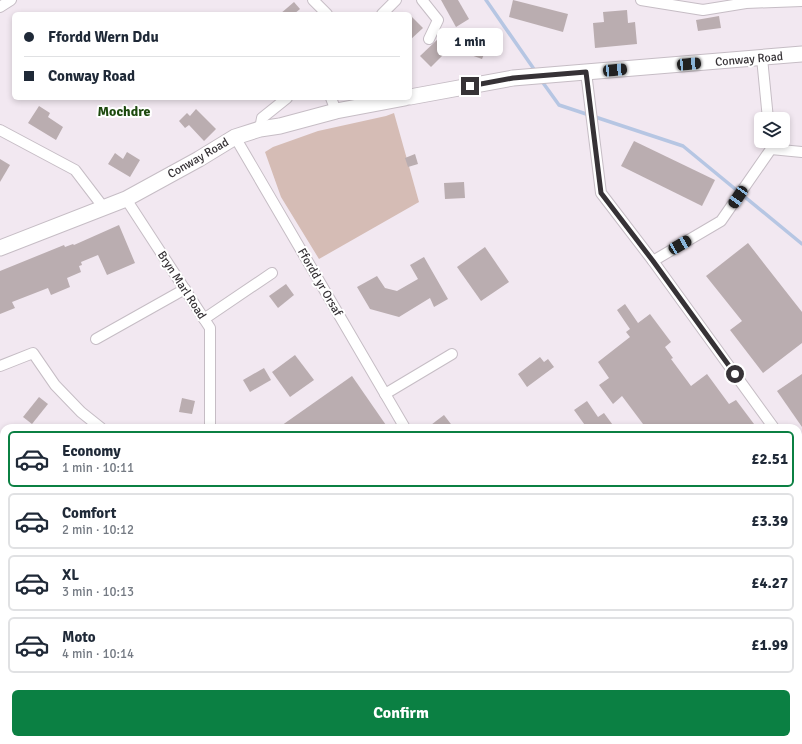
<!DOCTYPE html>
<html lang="en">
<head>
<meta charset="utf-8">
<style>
  body { margin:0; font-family:Signika,sans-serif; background:#f6f6f7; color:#1f2937; height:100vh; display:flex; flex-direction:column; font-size:15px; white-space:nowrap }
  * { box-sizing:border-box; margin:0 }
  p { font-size:13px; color:#747a83 }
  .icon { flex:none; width:22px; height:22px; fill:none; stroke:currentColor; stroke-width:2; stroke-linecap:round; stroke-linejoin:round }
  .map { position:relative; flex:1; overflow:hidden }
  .panel { position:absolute; left:0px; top:424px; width:802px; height:320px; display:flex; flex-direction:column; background:#fff; border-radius:12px 12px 0 0; box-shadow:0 2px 6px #0003 }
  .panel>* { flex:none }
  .hud { position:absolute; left:12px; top:12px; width:400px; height:88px; border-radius:6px; box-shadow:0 2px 6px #0003; display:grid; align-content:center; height:88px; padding:0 12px; background:#fff }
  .tools { position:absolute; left:754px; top:112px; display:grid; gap:8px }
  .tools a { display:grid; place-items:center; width:36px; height:36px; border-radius:6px; background:#fff; box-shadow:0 2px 6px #0003; font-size:20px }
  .end { position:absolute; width:18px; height:18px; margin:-9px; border:5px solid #363236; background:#fff; box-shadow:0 0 0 2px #fff }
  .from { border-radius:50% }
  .bubble { position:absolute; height:28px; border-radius:6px; background:#fff; box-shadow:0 2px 6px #0003; font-size:13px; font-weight:700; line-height:28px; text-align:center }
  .car { position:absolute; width:12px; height:24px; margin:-12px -6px; border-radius:5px; box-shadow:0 0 3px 1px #0007; background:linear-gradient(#222 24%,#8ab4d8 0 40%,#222 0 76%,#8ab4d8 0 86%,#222 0) }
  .hud b { display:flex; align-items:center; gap:14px; height:38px; font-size:15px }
  .hud b+b { border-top:1px solid #e0e1e3 }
  .hud i { width:10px; height:10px; background:#1f2937 }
  ul { padding:7px 0 0; list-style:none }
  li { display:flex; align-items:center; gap:12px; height:56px; margin:0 8px 6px; padding:0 4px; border:2px solid #e0e1e3; border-radius:6px }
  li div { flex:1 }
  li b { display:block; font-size:15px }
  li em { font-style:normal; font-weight:700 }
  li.on { border-color:#0b8043 }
  li>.icon { width:36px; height:36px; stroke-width:1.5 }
  .button { display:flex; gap:8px; margin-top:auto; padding:8px 12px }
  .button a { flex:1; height:46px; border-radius:6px; background:#0b8043; color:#fff; font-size:16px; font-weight:700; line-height:46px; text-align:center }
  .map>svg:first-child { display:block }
  .green { fill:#d5bcb5 }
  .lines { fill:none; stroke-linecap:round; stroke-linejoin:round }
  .stream { stroke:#b6c6e3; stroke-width:3.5 }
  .building { fill:#baadb0 }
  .street-casing { stroke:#c6bdc5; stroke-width:12 }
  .primary-casing { stroke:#c6bdc5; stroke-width:17 }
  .highway-casing { stroke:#c6bdc5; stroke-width:20 }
  .street { stroke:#fff; stroke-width:10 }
  .primary { stroke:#fff; stroke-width:15 }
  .highway { stroke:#fff; stroke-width:18 }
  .rail-casing { stroke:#857f85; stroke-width:4.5 }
  .rail { stroke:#fff; stroke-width:3; stroke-dasharray:9; stroke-linecap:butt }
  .route { stroke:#363236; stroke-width:5 }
  .labels { text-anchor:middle; stroke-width:4; stroke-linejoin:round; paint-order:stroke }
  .street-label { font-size:12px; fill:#363236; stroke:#fff }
  .quarter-label { font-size:14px; font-weight:bold; fill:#1d490e; stroke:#fff }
</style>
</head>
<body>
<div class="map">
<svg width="802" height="744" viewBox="0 0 802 744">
  <rect width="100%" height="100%" fill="#f2e8f1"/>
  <g class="green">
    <path d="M394,113L419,202L319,259L281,197L265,152L273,147L318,131L386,116Z"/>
    <path d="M802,673V744H669L666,740H798V674Z"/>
    <path d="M451,740H529L523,744H433Z"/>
  </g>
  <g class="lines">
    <g class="stream">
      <path d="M486,0L536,72"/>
      <path d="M541,80L559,105L683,146L802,244"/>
      <path d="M798,564L802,563"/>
      <path d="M798,671L802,670"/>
      <path d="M523,744L529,740"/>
    </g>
  </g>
  <g class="building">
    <path d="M441,0H458L469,19L456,27Z"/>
    <path d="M513,0L568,14L563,32L509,17Z"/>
    <path d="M294,2L300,9L294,14H280Z"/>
    <path d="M627,10L628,23L635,22L637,44L595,48L593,23L604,22L603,12Z"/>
    <path d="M410,15L423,28L410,40Z"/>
    <path d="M719,16L721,28L698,31L696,20Z"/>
    <path d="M455,35L487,47L482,59L451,48Z"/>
    <path d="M439,38L449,49L431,67L420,56Z"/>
    <path d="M39,106L50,113L48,117L63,127L56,140L28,123Z"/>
    <path d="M196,109L216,129L204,141L189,125L185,128L179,121L187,113L190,116Z"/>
    <path d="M634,141L715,180L702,206L621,166Z"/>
    <path d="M127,152L140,160L130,177L108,164L115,153L123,159Z"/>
    <path d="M415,154L418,164L408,167L405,158Z"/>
    <path d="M0,159L10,165L0,182Z"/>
    <path d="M464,182L465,198L445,199L444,183Z"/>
    <path d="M119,225L135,263L107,275L98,255L81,262L82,265L79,266L81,272L67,278L70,287L51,295L48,288L12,302L15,308L0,314V271L64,245L65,247L73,244L74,245Z"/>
    <path d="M748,243L802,312V343L763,373L730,330L742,321L706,276Z"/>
    <path d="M485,247L509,282L481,301L457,267Z"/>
    <path d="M424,257L448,299L434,307L430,298L399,317L370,309L357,287L377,276L385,288L397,291L418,279L410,265Z"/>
    <path d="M286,284L294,295L278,308L269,296Z"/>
    <path d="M625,304L638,323L650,314L671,342L665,347L673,358L671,359L691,386L707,374L729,404L736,400L757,428H646L622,396L613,404L599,385L609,378L598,362L630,337L626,332L630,329L617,310Z"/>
    <path d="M295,355L314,380L290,397L272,372Z"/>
    <path d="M540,357L544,362L548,359L554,367L527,387L518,374Z"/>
    <path d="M264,368L271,380L250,392L243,380Z"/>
    <path d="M802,374V427L777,391Z"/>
    <path d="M352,376L388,428H278Z"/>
    <path d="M39,397L48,404L32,424L23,417Z"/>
    <path d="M182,398L195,401L192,414L179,412Z"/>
    <path d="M587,401L598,417L604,413L615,428H587L574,410Z"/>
    <path d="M444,415L454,428H427Z"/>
  </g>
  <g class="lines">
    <g class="street-casing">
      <g id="street">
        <path d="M313,0L327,14"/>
        <path d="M422,0L438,20L429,39"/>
        <path d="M641,0L703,10L746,3L802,1"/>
        <path d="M0,7L11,0"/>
        <path d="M382,14L396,0"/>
        <path d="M762,58L768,119"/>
        <path d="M586,72L601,193L653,261L774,428"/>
        <path d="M331,98L336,111"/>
        <path d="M260,129L262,118L287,98"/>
        <path d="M0,130L75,170L104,208"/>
        <path d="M235,137L405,428"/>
        <path d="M771,149L802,152"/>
        <path d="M126,199L210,328V428"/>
        <path d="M653,261L721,221L771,149L770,141"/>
        <path d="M204,319L272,273"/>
        <path d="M96,339L185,289"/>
        <path d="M0,366L33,353L55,385L81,412L101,428"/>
        <path d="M385,394L452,354"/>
        <path d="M798,461L802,466"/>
        <path d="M0,525L4,523"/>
        <path d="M0,584L4,593"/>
        <path d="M647,740L651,744"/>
      </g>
    </g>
    <g class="primary-casing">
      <g id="primary">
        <path d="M410,97L513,78L802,54"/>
        <path d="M0,248L126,199L199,159L235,137L260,129L280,126L336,111L405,98"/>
      </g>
    </g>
    <g class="highway-casing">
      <g id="highway">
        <path d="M798,591L802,590"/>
        <path d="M798,609H802"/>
        <path d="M31,744L64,740"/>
        <path d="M165,744L190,740"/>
      </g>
    </g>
    <use href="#street" class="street"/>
    <use href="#primary" class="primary"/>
    <use href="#highway" class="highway"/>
    <g class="rail-casing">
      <g id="rail">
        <path d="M798,636H802"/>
        <path d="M798,643L802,642"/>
        <path d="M298,744L317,740"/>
        <path d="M333,744L351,740"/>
      </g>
    </g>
    <use href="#rail" class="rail"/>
  </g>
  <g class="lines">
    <path class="route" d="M470,86L513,78L586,72L601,193L653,261L735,374"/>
  </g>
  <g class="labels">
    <g class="street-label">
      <text transform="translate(749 59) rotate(-5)" y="4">Conway Road</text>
      <text transform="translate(198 158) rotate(-30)" y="4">Conway Road</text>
      <text transform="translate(320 282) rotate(60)" y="4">Ffordd yr Orsaf</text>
      <text transform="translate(182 285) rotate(57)" y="4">Bryn Marl Road</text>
    </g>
    <g class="quarter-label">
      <text x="124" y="116">Mochdre</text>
    </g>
  </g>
</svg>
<div class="tools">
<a><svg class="icon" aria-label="layers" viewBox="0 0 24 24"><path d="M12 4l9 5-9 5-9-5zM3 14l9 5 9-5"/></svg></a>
</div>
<i class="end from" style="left:735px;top:374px"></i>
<i class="end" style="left:470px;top:86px"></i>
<div class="bubble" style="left:437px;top:28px;width:66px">1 min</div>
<i class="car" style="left:689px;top:64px;rotate:85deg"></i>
<i class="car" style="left:615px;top:70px;rotate:85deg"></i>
<i class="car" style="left:738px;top:197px;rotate:214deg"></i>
<i class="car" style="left:680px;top:245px;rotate:60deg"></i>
<div class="hud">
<b><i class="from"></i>Ffordd Wern Ddu</b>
<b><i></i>Conway Road</b>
</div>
<section class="panel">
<ul>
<li class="on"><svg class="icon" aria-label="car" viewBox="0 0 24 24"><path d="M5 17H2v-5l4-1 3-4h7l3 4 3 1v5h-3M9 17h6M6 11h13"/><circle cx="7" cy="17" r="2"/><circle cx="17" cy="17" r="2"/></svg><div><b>Economy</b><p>1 min · 10:11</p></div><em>£2.51</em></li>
<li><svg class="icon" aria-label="car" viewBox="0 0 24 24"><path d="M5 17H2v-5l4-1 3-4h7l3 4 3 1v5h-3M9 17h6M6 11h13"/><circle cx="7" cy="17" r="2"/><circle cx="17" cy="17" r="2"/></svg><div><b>Comfort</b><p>2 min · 10:12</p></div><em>£3.39</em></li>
<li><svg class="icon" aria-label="car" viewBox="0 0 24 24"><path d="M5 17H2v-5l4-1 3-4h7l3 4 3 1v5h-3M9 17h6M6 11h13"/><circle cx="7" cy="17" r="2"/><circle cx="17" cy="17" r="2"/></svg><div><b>XL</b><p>3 min · 10:13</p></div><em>£4.27</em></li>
<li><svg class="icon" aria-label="car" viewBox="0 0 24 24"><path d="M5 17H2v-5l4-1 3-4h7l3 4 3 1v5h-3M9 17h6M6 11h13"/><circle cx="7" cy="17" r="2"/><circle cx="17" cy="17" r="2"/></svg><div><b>Moto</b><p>4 min · 10:14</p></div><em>£1.99</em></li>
</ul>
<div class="button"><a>Confirm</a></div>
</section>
</div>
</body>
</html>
